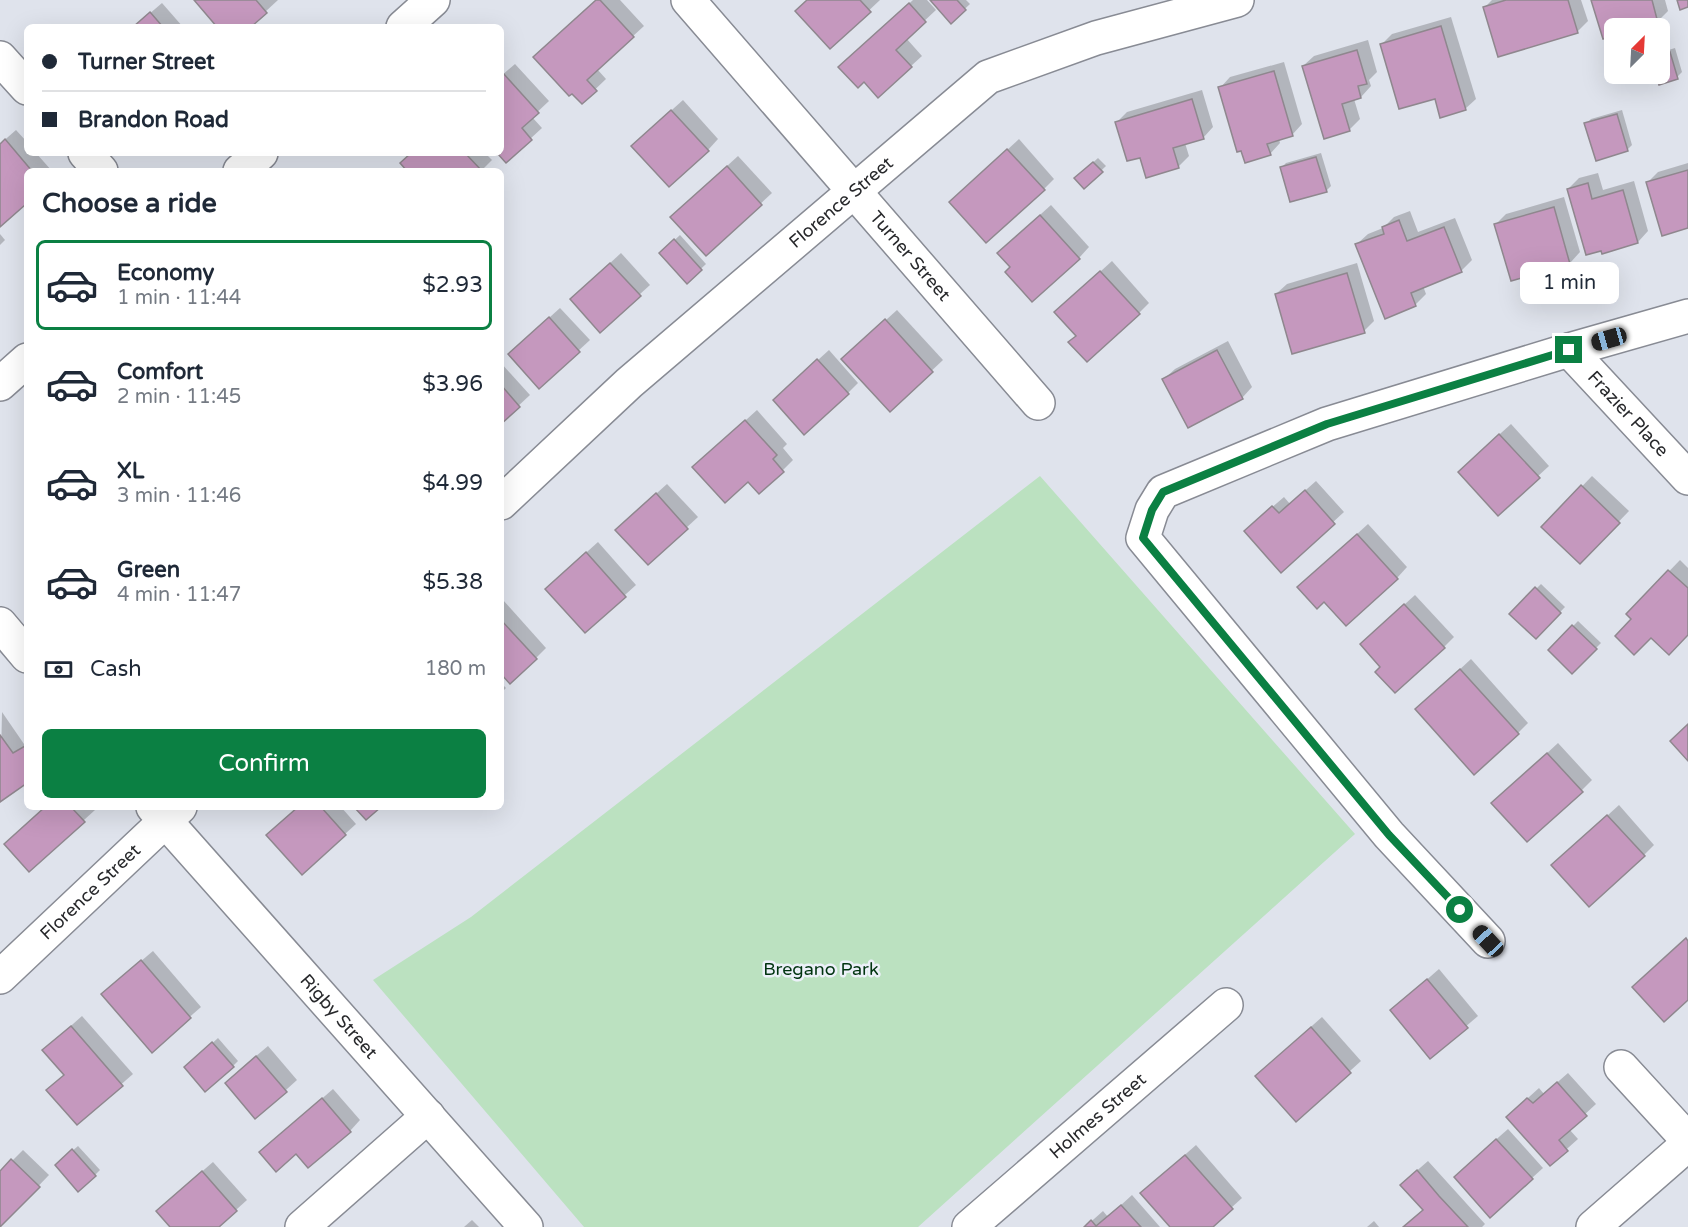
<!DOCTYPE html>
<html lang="en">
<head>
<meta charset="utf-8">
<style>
  body { margin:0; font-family:"Varela Round",sans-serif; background:#f6f6f7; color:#1f2937; height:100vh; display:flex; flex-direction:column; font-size:22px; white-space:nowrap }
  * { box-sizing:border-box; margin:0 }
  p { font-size:20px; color:#747a83 }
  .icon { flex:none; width:33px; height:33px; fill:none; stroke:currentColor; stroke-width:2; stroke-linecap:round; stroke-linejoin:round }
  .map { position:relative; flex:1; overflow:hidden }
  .side { position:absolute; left:24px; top:168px; width:480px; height:642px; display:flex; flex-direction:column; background:#fff; border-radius:9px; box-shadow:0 6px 24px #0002 }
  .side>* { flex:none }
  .hud { position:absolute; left:24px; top:24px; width:480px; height:132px; border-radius:9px; box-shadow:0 6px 24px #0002; display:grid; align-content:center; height:132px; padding:0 18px; background:#fff }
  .needle { width:39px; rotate:24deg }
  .tools { position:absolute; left:1604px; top:18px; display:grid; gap:12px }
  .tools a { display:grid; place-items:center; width:66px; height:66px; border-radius:9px; background:#fff; box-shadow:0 6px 24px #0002; font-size:30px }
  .end { position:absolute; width:27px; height:27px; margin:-14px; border:8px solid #0b8043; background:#fff; box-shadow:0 0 0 3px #fff }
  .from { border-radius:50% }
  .bubble { position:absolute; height:42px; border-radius:9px; background:#fff; box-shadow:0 6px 24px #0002; font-size:20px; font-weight:600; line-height:42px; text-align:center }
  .car { position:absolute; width:18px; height:36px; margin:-18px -9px; border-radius:8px; box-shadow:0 0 4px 2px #0007; background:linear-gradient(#222 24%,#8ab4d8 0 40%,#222 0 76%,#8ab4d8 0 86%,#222 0) }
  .hud b { display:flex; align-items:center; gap:21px; height:57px; font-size:22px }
  .hud b+b { border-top:2px solid #e0e1e3 }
  .hud i { width:15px; height:15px; background:#1f2937 }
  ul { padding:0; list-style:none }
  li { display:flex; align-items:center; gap:18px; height:90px; margin:0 12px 9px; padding:0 6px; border:3px solid transparent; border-radius:9px }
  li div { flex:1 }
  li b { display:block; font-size:22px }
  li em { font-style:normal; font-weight:600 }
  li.selected { border-color:#0b8043 }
  li>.icon { width:54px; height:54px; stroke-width:1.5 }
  h2 { padding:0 18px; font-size:27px; line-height:72px }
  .pay { display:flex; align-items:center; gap:15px; height:66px; padding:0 18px; font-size:22px }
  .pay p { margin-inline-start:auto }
  .primary-button { display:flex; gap:12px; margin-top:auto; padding:12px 18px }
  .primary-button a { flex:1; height:69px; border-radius:9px; background:#0b8043; color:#fff; font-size:24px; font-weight:600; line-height:69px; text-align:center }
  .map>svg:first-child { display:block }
  .green { fill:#bbe1c0 }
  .shadow { fill:#0003 }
  .building { fill:#c598be; stroke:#8f878e; stroke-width:1.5 }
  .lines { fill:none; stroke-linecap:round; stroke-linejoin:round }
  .minor-casing { stroke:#888b94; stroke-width:36 }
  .tertiary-casing { stroke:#888b94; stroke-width:36 }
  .minor { stroke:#fff; stroke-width:33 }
  .tertiary { stroke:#fff; stroke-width:33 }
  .route { stroke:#0b8043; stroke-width:8 }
  .labels { text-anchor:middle; stroke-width:5; stroke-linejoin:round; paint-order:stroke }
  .street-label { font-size:18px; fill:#28292c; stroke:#ecf0f9 }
  .park-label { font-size:18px; fill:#003410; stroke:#ecf0f9 }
</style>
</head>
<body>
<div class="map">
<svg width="1688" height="1227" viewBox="0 0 1688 1227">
  <rect width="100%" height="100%" fill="#dfe3ec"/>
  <path class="green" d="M1040,476L1355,834L918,1227H584L373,980L471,917Z"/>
  <g class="shadow">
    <path d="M196,0H278L249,27H219Z"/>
    <path d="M597,0H620L644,26L597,69L606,79L582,102Z"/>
    <path d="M808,0H880L830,47Z"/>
    <path d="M913,0H927L936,10L906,38L922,56L911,66L851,57Z"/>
    <path d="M932,0H966L970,4L951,22Z"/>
    <path d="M1492,0H1581L1588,21L1577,32L1485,7Z"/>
    <path d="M1593,0H1665L1668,11L1658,21L1633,28H1614V34Z"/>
    <path d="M162,3L183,27H134Z"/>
    <path d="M1451,17L1476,99L1465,109L1436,98L1381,45L1392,34Z"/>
    <path d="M1368,40L1377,72L1369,80L1371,86L1361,97L1354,99L1360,119L1349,130L1303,66L1314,56Z"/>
    <path d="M1675,48L1682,72L1677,77L1660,83L1657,74H1659V53Z"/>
    <path d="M1284,62L1302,124L1292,135L1279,139L1280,143L1270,154L1220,88L1230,77Z"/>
    <path d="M515,64L549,101L532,117L542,128L506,161L499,153H501V76Z"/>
    <path d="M1202,90L1213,127L1203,138L1185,143L1189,156L1178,167L1117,122L1127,112Z"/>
    <path d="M683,100L718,139L708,150L644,135Z"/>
    <path d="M1622,110L1632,145L1627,150L1586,124L1591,119Z"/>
    <path d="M16,130L27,142V153H36L52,171H27V205L26,203L0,225V144Z"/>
    <path d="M1019,139L1054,179L1044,189L961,192Z"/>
    <path d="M412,153H485L492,160L481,171H409Z"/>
    <path d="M1321,153L1331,186L1326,191L1281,168L1286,163Z"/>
    <path d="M738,156L772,193L706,254L683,206Z"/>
    <path d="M1098,158L1106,166L1084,187L1076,178Z"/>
    <path d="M1688,163V227L1648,182L1658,172Z"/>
    <path d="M1598,173L1603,190L1634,181L1648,231L1638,242L1568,189L1579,178Z"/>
    <path d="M1564,197L1580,252L1570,263L1512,280L1496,224L1506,214Z"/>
    <path d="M1051,205L1089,247L1079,258L1012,267L1010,242Z"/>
    <path d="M1410,211L1418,232L1455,218L1472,260L1461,271L1423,286L1426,294L1415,305L1357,244L1368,234L1383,228L1394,217Z"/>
    <path d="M0,234L5,240L0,245Z"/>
    <path d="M680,235L706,264L687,282L661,253Z"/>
    <path d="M621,253L650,285L639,295L582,289Z"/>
    <path d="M1112,261L1149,303L1139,313L1077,335L1067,302Z"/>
    <path d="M1357,263L1374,321L1364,331L1276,294L1287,284Z"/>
    <path d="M560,308L590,340L539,387L520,344Z"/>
    <path d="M897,310L943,360L890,410L854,349Z"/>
    <path d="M1228,341L1252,387L1242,398L1164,379L1175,369Z"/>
    <path d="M829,350L858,383L848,393L785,390Z"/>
    <path d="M501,363L530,395L501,422Z"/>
    <path d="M757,410L787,444L783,448L793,460L783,470L748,480L705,457Z"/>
    <path d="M1511,424L1549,466L1498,513L1470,461Z"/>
    <path d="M1592,476L1629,511L1580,562L1543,527Z"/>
    <path d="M1316,481L1344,512L1281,570L1256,521L1284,497L1290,504Z"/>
    <path d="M667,484L698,517L648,563L628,519Z"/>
    <path d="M1368,524L1407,567L1397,578L1310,577Z"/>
    <path d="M598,542L636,585L585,631L558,578Z"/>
    <path d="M1680,560L1688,568V633L1634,619L1628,614Z"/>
    <path d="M1541,584L1565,607L1536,637L1511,614Z"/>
    <path d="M1415,595L1454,637L1444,647L1382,667L1372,634Z"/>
    <path d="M503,600L546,648L536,658L501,672V602Z"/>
    <path d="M1578,621L1601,643L1572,672L1550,650Z"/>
    <path d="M1471,659L1528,723L1518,733L1428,699Z"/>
    <path d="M501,683L506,688L501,693Z"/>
    <path d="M2,712L24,744L27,742V781L0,800Z"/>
    <path d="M1558,743L1592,780L1581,791L1504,793Z"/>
    <path d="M1619,805L1654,845L1644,855H1564Z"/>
    <path d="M46,807H91L95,810L29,870Z"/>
    <path d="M299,807H341L356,824L345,834Z"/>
    <path d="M153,951L201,1007L152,1050L114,984Z"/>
    <path d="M1439,969L1478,1016L1430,1057L1392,1010Z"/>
    <path d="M82,1016L133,1074L77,1123L55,1040Z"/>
    <path d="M1322,1017L1361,1061L1296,1120L1268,1065Z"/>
    <path d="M218,1038L238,1061L233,1066L191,1063Z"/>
    <path d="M268,1046L297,1080L256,1117L237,1072Z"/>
    <path d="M1568,1073L1596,1104L1569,1129L1578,1139L1550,1164L1519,1106L1539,1088L1544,1094Z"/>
    <path d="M333,1089L360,1120L350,1131L296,1152L272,1142Z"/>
    <path d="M1508,1129L1543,1168L1532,1178L1466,1166Z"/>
    <path d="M1196,1145L1242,1198L1210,1227H1172L1153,1183Z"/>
    <path d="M78,1146L100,1170L95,1175L62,1160Z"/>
    <path d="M23,1150L49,1175L0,1226V1173Z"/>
    <path d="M1428,1161L1485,1224L1482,1227H1404L1424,1209L1413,1174Z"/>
    <path d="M213,1162L247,1200L217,1227H172L169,1200Z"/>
    <path d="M1132,1195L1160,1227H1085L1103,1211L1108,1217Z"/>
    <path d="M472,1220L479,1227H464Z"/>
    <path d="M1374,1221L1379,1227H1367Z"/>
  </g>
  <g class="building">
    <path d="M194,0H256L267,13L251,27H217Z"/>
    <path d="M596,0H600L634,37L587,80L597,91L582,104L572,94L569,96L533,57Z"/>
    <path d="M807,0H860L871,12L830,49L795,11Z"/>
    <path d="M930,0H957L966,10L951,24Z"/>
    <path d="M1506,0H1568L1578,33L1498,57L1483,7Z"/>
    <path d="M1591,0H1652L1658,23L1638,28H1614V36L1603,39Z"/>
    <path d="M1677,0H1688V7L1680,10Z"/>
    <path d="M909,3L926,22L896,50L912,67L878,98L864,82L858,88L838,67Z"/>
    <path d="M150,12L163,27H133Z"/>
    <path d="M1441,26L1466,110L1440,118L1435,99L1399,109L1380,44Z"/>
    <path d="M1357,50L1367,84L1358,86L1361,98L1342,104L1350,131L1324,139L1302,66Z"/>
    <path d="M1670,52L1678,79L1659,85L1656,74H1659V55Z"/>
    <path d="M1274,71L1293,136L1267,144L1271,155L1245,163L1241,151L1237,152L1218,87Z"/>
    <path d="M503,73L539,113L522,128L532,140L506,163L497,153H501V75Z"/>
    <path d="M1192,99L1204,139L1173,148L1179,168L1146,178L1140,158L1127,161L1115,122Z"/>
    <path d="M671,110L709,151L669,187L631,146Z"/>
    <path d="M1617,114L1628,151L1596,161L1584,123Z"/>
    <path d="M5,139L32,171H27V207L25,205L0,227V144Z"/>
    <path d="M1007,149L1045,190L986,243L949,202Z"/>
    <path d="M411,153H465L482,171H407L400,163Z"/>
    <path d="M1316,157L1327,192L1290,202L1280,167Z"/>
    <path d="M1093,162L1103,172L1084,189L1074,178Z"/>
    <path d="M727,166L762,205L706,256L670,217Z"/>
    <path d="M1688,170V228L1662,236L1646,182Z"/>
    <path d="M1588,183L1592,199L1623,190L1638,243L1602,254L1601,251L1586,255L1567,189Z"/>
    <path d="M1554,207L1570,264L1511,281L1494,224Z"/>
    <path d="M1040,215L1080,259L1032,302L1005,272L1010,267L997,253Z"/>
    <path d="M1399,220L1407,241L1444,227L1462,272L1411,293L1416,306L1385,319L1355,244L1384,234L1382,227Z"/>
    <path d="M674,239L702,270L687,284L659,253Z"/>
    <path d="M610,263L641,296L600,333L570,299Z"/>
    <path d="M1100,271L1140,314L1087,362L1068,342L1076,336L1054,312Z"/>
    <path d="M1347,273L1365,333L1292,354L1275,294Z"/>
    <path d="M549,317L580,352L539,389L508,354Z"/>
    <path d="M885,319L933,372L890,412L841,359Z"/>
    <path d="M1217,350L1243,399L1188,428L1162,379Z"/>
    <path d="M817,359L849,394L804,435L773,400Z"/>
    <path d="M501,385L520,407L501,424Z"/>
    <path d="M745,420L777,455L773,459L784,472L759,494L748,482L725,503L692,467Z"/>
    <path d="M1499,434L1540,478L1498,516L1458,472Z"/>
    <path d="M1581,485L1620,523L1580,564L1541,527Z"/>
    <path d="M1305,490L1335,524L1281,573L1244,531L1272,506L1279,513Z"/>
    <path d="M656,493L688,529L648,565L615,530Z"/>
    <path d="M1357,534L1398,579L1346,626L1324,602L1317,609L1297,587Z"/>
    <path d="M586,552L626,597L585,633L545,589Z"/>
    <path d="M1668,570L1688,588V635L1669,655L1651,638L1634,655L1615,636L1631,619L1626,614Z"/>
    <path d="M1535,587L1561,613L1536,639L1509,614Z"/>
    <path d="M1404,604L1445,648L1395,693L1375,672L1380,667L1360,644Z"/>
    <path d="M501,620L537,659L510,684L501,674Z"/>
    <path d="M1572,625L1597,649L1572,674L1548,650Z"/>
    <path d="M1460,669L1519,734L1474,775L1415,709Z"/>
    <path d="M1688,724V761L1670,741Z"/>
    <path d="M0,735L13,753L25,746L27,749V783L0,802Z"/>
    <path d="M1547,753L1583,792L1527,842L1491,803Z"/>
    <path d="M45,807H71L85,822L29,872L4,844Z"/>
    <path d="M298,807H321L346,835L302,875L266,835Z"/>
    <path d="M354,807H381L366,820Z"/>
    <path d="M1607,815L1645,856L1589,907L1551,865Z"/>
    <path d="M1686,938L1688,941V1000L1664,1022L1632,987Z"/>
    <path d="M141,960L191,1018L152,1053L101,994Z"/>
    <path d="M1427,979L1468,1028L1430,1059L1390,1010Z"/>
    <path d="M71,1026L123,1086L77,1125L46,1090L64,1075L42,1050Z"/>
    <path d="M1311,1027L1351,1073L1296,1122L1255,1076Z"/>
    <path d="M212,1042L234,1067L205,1092L184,1067Z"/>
    <path d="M256,1056L287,1092L255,1119L225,1083Z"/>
    <path d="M1557,1082L1587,1116L1559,1140L1568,1151L1550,1166L1506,1117L1527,1098L1533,1103Z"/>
    <path d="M322,1098L351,1132L308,1168L296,1154L276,1172L259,1152Z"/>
    <path d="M1496,1139L1533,1179L1490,1218L1454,1177Z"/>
    <path d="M72,1149L96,1176L78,1192L55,1165Z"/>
    <path d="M1185,1155L1233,1209L1213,1227H1170L1140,1193Z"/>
    <path d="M11,1159L40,1187L0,1227V1171Z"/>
    <path d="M1417,1170L1439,1196L1468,1227H1403L1423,1210L1400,1185Z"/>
    <path d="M202,1171L237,1211L219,1227H170L156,1211Z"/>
    <path d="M1121,1205L1141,1227H1084L1091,1220L1096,1226Z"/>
  </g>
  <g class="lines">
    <g class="minor-casing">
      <g id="minor">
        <path id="s1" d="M688,0L1038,403"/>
        <path d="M0,58L27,88"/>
        <path d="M85,153L101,171"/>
        <path id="s2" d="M1569,350L1688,478"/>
        <path id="s3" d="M501,503L629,383L988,77L1096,38L1237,0"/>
        <path d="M0,624L27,656"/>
        <path id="s4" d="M153,807L526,1227"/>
        <path d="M1488,941L1389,835L1143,538L1152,510L1163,492L1327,424L1569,350L1688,316"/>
        <path id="s5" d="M0,977L180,807"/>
        <path d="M1621,1067L1688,1140"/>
        <path d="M302,1227L428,1116"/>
        <path id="s6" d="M969,1227L1226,1005"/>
        <path d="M1593,1227L1688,1144"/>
      </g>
    </g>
    <g class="tertiary-casing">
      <g id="tertiary">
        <path d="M403,27L433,0"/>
        <path d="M240,171L261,153"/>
        <path d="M0,384L27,360"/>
      </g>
    </g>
    <use href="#minor" class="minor"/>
    <use href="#tertiary" class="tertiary"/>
  </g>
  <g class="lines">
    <path class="route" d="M1460,910L1389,835L1143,538L1152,510L1163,492L1327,424L1569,350"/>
  </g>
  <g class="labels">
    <g class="street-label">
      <text dy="6" stroke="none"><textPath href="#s3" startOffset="454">Florence Street</textPath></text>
      <text dy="6" stroke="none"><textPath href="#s1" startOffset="339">Turner Street</textPath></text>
      <text dy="6" stroke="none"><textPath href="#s2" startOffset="87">Frazier Place</textPath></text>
      <text dy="6" stroke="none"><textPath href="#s5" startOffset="124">Florence Street</textPath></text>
      <text dy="6" stroke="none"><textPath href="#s4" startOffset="280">Rigby Street</textPath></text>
      <text dy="6" stroke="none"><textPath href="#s6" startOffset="170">Holmes Street</textPath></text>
    </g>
    <g class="park-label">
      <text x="821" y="975">Bregano Park</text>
    </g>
  </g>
</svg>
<div class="tools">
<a><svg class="needle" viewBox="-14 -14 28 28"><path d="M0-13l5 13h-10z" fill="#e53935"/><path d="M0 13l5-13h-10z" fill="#747a83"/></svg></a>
</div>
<i class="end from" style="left:1460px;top:910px"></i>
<i class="end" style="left:1569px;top:350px"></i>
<div class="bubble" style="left:1520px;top:262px;width:99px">1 min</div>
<i class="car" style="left:1609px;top:339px;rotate:254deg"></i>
<i class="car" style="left:1488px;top:941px;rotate:317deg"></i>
<div class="hud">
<b><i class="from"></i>Turner Street</b>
<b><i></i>Brandon Road</b>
</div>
<section class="side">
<h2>Choose a ride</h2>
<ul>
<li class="selected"><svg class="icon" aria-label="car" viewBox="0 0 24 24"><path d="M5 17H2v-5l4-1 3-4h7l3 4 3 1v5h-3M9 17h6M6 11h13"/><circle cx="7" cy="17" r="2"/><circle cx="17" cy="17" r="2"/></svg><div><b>Economy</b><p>1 min · 11:44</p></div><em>$2.93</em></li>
<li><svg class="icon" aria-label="car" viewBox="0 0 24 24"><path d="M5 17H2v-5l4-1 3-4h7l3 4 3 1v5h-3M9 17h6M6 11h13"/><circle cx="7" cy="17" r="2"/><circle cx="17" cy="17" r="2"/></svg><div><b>Comfort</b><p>2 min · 11:45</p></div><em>$3.96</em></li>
<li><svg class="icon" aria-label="car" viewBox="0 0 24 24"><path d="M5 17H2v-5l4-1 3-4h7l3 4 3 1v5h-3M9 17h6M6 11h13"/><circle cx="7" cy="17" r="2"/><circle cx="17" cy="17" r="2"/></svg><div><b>XL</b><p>3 min · 11:46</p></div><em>$4.99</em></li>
<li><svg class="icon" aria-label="car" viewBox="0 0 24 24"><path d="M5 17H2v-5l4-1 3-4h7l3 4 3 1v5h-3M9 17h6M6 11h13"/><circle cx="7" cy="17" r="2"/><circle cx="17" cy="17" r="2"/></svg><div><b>Green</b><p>4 min · 11:47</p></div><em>$5.38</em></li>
</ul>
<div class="pay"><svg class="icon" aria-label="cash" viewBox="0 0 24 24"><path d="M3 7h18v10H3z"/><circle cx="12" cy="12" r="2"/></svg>Cash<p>180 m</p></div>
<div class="primary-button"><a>Confirm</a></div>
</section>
</div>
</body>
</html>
